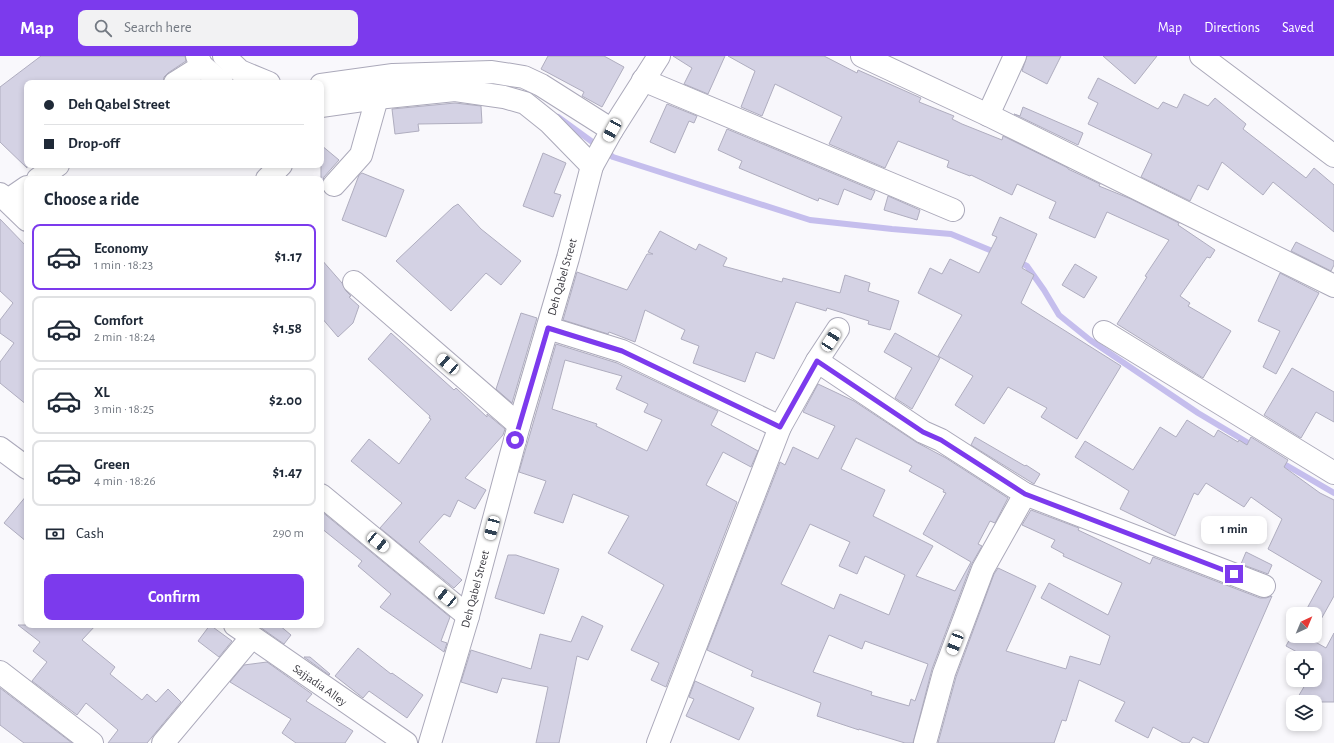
<!DOCTYPE html>
<html lang="en">
<head>
<meta charset="utf-8">
<style>
  body { margin:0; font-family:"Alegreya Sans",sans-serif; background:#f2f2f3; color:#1f2937; height:100vh; display:flex; flex-direction:column; font-size:15px; white-space:nowrap }
  * { box-sizing:border-box; margin:0 }
  p { font-size:13px; color:#747a83 }
  .icon { flex:none; width:22px; height:22px; fill:none; stroke:currentColor; stroke-width:2; stroke-linecap:round; stroke-linejoin:round }
  .map { position:relative; flex:1; overflow:hidden }
  .panel { position:absolute; left:24px; top:120px; width:300px; height:452px; display:flex; flex-direction:column; background:#fff; border-radius:8px; box-shadow:0 2px 6px #0003 }
  .panel>* { flex:none }
  .top-card { position:absolute; left:24px; top:24px; width:300px; height:88px; border-radius:8px; box-shadow:0 2px 6px #0003; display:grid; align-content:center; height:88px; padding:0 20px; background:#fff }
  .needle { width:26px; rotate:44deg }
  .buttons { position:absolute; left:1286px; top:551px; display:grid; gap:8px }
  .buttons a { display:grid; place-items:center; width:36px; height:36px; border-radius:8px; background:#fff; box-shadow:0 2px 6px #0003; font-size:20px }
  .end { position:absolute; width:18px; height:18px; margin:-9px; border:5px solid #7c3aed; background:#fff; box-shadow:0 0 0 2px #fff }
  .from { border-radius:50% }
  .bubble { position:absolute; height:28px; border-radius:8px; background:#fff; box-shadow:0 2px 6px #0003; font-size:13px; font-weight:600; line-height:28px; text-align:center }
  .car { position:absolute; width:12px; height:24px; margin:-12px -6px; border-radius:5px; box-shadow:0 0 3px 1px #0007; background:linear-gradient(#fff 24%,#345 0 40%,#fff 0 76%,#345 0 86%,#fff 0) }
  .top-card b { display:flex; align-items:center; gap:14px; height:38px; font-size:15px }
  .top-card b+b { border-top:1px solid #e0e1e3 }
  .top-card i { width:10px; height:10px; background:#1f2937 }
  ul { padding:0; list-style:none }
  li { display:flex; align-items:center; gap:12px; height:66px; margin:0 8px 6px; padding:0 12px; border:2px solid #e0e1e3; border-radius:8px }
  li div { flex:1 }
  li b { display:block; font-size:15px }
  li em { font-style:normal; font-weight:600 }
  li.active { border-color:#7c3aed }
  li>.icon { width:36px; height:36px; stroke-width:1.5 }
  h2 { padding:0 20px; font-size:18px; line-height:48px }
  .pay { display:flex; align-items:center; gap:10px; height:44px; padding:0 20px; font-size:15px }
  .pay p { margin-inline-start:auto }
  .primary-button { display:flex; gap:8px; margin-top:auto; padding:8px 20px }
  .primary-button a { flex:1; height:46px; border-radius:8px; background:#7c3aed; color:#fff; font-size:16px; font-weight:600; line-height:46px; text-align:center }
  header { display:flex; align-items:center; gap:24px; box-sizing:border-box; height:56px; padding:0 20px; background:#7c3aed; color:#fff }
  header strong { font-size:19px }
  nav { display:flex; gap:22px; margin-inline-start:auto; font-size:14px }
  .search { width:280px; height:36px; background:#f2f2f3; display:flex; align-items:center; gap:10px; box-sizing:border-box; padding:0 14px; border-radius:8px; color:#747a83; font-size:15px }
  .map>svg:first-child { display:block }
  .lines { fill:none; stroke-linecap:round; stroke-linejoin:round }
  .stream { stroke:#c5beed; stroke-width:6 }
  .building { fill:#d4d2e4; stroke:#afadbf; fill-rule:evenodd }
  .minor-casing { stroke:#aba9ba; stroke-width:24 }
  .minor { stroke:#fff; stroke-width:22 }
  .route { stroke:#7c3aed; stroke-width:5 }
  .labels { text-anchor:middle; stroke-width:4; stroke-linejoin:round; paint-order:stroke }
  .street-label { font-size:12px; fill:#39383f; stroke:#fff }
</style>
</head>
<body>
<header>
<strong>Map</strong>
<div class="search"><svg class="icon" aria-label="search" viewBox="0 0 24 24"><circle cx="10" cy="10" r="6"/><path d="M15 15l6 6"/></svg>Search here</div>
<nav><a>Map</a><a>Directions</a><a>Saved</a></nav>
</header>
<div class="map">
<svg width="1334" height="687" viewBox="0 0 1334 687">
  <rect width="100%" height="100%" fill="#f9f8fc"/>
  <g class="lines">
    <g class="stream">
      <path d="M558,61L613,101L810,164L892,173L951,178L997,197"/>
      <path d="M1017,205L1027,210L1044,234L1059,259L1090,284L1198,357L1255,391"/>
      <path d="M1279,405L1334,437"/>
    </g>
  </g>
  <g class="building">
    <path d="M41,0H185L186,5L168,17L164,21L163,27H27V112L0,86V31Z"/>
    <path d="M548,0H604L624,11L602,51L582,40L584,36L541,13Z"/>
    <path d="M673,0H725L708,38L684,28L692,12Z"/>
    <path d="M728,0H824L857,17L858,14L921,42L919,46L954,60L952,63L962,68L1002,84L1003,80L1068,112V113L1100,128L1099,130L1131,143L1179,167L1178,169L1215,194L1210,202L1207,201L1180,240L1190,247L1188,250L1231,275L1203,322L1117,268L1147,221L1145,220L1169,184L1107,156L1095,182L1049,162L1056,146L1017,128L1012,139L971,119L970,120L947,111L949,105L898,85L885,112L829,88L842,61L775,28L762,60L741,51L755,15Z"/>
    <path d="M1027,0H1061L1047,28L1022,15Z"/>
    <path d="M1103,0H1157L1135,28Z"/>
    <path d="M1098,22L1158,53L1163,46L1177,52L1184,38L1208,50L1215,42L1246,68L1243,73L1306,122L1314,112L1334,129V176L1273,126L1263,139L1222,106L1208,134L1198,129L1190,145L1141,121L1152,98L1088,68L1098,47L1088,42Z"/>
    <path d="M455,47L481,50L482,67L418,68L419,75L395,78L392,53Z"/>
    <path d="M667,48L697,60L694,67L689,65L675,97L650,86Z"/>
    <path d="M1023,51L1083,77L1078,89L1014,58L1020,60Z"/>
    <path d="M727,73L875,135L871,144L844,133L838,149L819,142L818,145L739,112L742,105L718,94Z"/>
    <path d="M321,89L339,104L324,121L322,127L323,135L321,138Z"/>
    <path d="M543,97L566,107L554,137L561,139L553,161L523,150Z"/>
    <path d="M362,117L404,134L386,181L342,164L359,119Z"/>
    <path d="M888,140L920,154L917,164L884,154Z"/>
    <path d="M458,148L481,173L521,205L501,229L486,217L451,255L396,205L453,151Z"/>
    <path d="M1000,161L1037,178L1022,212L1034,219L1021,247L1121,310L1077,383L1041,361L1047,352L1008,331L984,368L955,349L973,320L938,300L962,259L918,237L930,212L942,218L950,203L979,217L997,181L992,179Z"/>
    <path d="M0,163L27,191V349L0,327V306L14,287L0,277V264L13,247L0,235Z"/>
    <path d="M660,175L696,194L699,188L727,202L723,210L782,226L783,222L840,237L845,219L870,227L868,235L899,245L890,274L868,268L869,265L827,252L826,255L796,246L774,303L756,296L745,326L693,307L699,290L681,283L685,274L645,254L635,286L609,276L608,278L563,264L577,216L627,234L647,198H653L648,196Z"/>
    <path d="M1296,186L1334,205V209L1331,215L1291,195Z"/>
    <path d="M321,203L342,227L346,235L351,240L349,241L359,250L353,267L338,281L321,261Z"/>
    <path d="M1075,208L1097,221L1084,242L1062,229Z"/>
    <path d="M1280,217L1319,237L1276,318L1263,311L1280,275L1258,265Z"/>
    <path d="M521,257L537,262L512,347L496,333Z"/>
    <path d="M391,277L454,334L456,332L487,361V358L505,373L503,379L465,422L486,434L475,453L458,444L450,461L444,458L419,486L462,524L454,532L380,472L402,447L351,405L369,383L399,408L431,363L429,362L430,360L368,303Z"/>
    <path d="M895,277L940,302L912,353L895,342L912,312L884,296Z"/>
    <path d="M556,288L617,307L718,355L711,369L758,395L751,411L723,396L706,429L737,446L666,631L651,624L659,607L631,594L664,529L608,497L629,460L573,438L563,467L534,457L546,425L519,416ZM565,304L622,320L616,333L648,348L644,356L662,364L647,395L596,370L597,368L552,353Z"/>
    <path d="M1292,312L1334,336V366L1316,356L1301,382L1264,359Z"/>
    <path d="M818,328L854,345L916,386L946,402L1008,442L995,467L990,465L978,488L982,490L971,509L932,613L913,687H905L859,673V674L817,660L821,647L751,620L753,615L707,594L780,406L785,409L793,391L818,403L835,370L803,356ZM856,382L912,410L909,415L944,434L943,436L946,437L923,478L971,506L955,535L916,520L933,490L873,460L885,434L841,413ZM810,468L850,486L839,510L857,518L865,500L905,519L889,559L840,538L834,553L781,528ZM829,579L862,593L865,585L928,608L915,645L911,643L909,650L871,639L872,636L813,616Z"/>
    <path d="M1187,364L1214,381L1218,374L1238,386L1239,384L1247,389L1251,381L1288,404L1284,411L1320,437L1334,444V540L1315,574V558H1304L1322,525L1268,493L1282,463L1251,441L1244,451L1206,427L1198,439L1194,437L1175,480L1120,453L1129,435L1075,401L1085,385L1133,414L1160,371L1176,381Z"/>
    <path d="M975,381L1025,410L1026,409L1040,418L1034,428L971,389Z"/>
    <path d="M27,439V486L4,467Z"/>
    <path d="M1031,454L1079,472L1078,474L1150,508L1153,501L1260,542H1266L1272,540L1208,687H1205L1193,681L1189,687H1183L1153,671L1148,682L1115,665L1125,646L1079,624L1066,665L1062,664L1054,687H938L956,621L994,518L998,512L1036,530L1006,595L1066,613L1070,600L1100,609L1110,580L1041,542L1049,527L1108,559L1122,527L1063,500L1064,498L1051,491L1055,484L1022,469Z"/>
    <path d="M321,455L450,561L441,585L447,587L444,596L380,551L391,538L358,510L362,505L321,472Z"/>
    <path d="M1246,496L1272,509L1268,518L1241,508Z"/>
    <path d="M508,499H516L559,513L544,558L495,542Z"/>
    <path d="M582,560L603,570L588,604L577,600L559,687H536L548,631L502,622L497,637L461,626L471,594L531,613L540,578L571,586Z"/>
    <path d="M18,569H96L82,584L115,611L110,618L142,644L147,638L156,646L168,633L181,646L147,687H108L118,674L86,647L77,659L32,625L47,606L33,595L40,586Z"/>
    <path d="M210,569L232,585L219,601L198,585Z"/>
    <path d="M257,569H279L291,579L284,588Z"/>
    <path d="M1293,577V580H1312L1310,583L1326,592L1334,577V646H1295L1308,624H1315V611L1317,607L1315,606V602H1308L1286,590Z"/>
    <path d="M358,592L391,618L392,617L423,639L407,662L369,635L363,642L335,620Z"/>
    <path d="M304,601H310L330,618L329,619Z"/>
    <path d="M267,606L312,638L306,645L353,675L345,687H296L282,677L291,663L230,626L244,609Z"/>
    <path d="M695,625L754,652L739,684L686,660L694,643L689,641Z"/>
    <path d="M0,632L72,687H24L0,669Z"/>
  </g>
  <g class="lines">
    <g class="minor-casing">
      <g id="minor">
        <path d="M197,0L202,10L222,27"/>
        <path d="M224,0L240,15L269,27"/>
        <path d="M862,0L988,59L1334,230"/>
        <path d="M1201,0L1334,100"/>
        <path d="M643,24L953,154"/>
        <path d="M175,27L202,10"/>
        <path d="M321,29L393,19L492,16L524,21L541,29L612,74"/>
        <path d="M321,50L377,42L455,34L504,41L525,47L550,67L592,110"/>
        <path d="M988,59L1015,0"/>
        <path d="M38,123L58,109"/>
        <path d="M267,123L281,109"/>
        <path d="M334,129L361,99L377,42"/>
        <path d="M0,138L27,164"/>
        <path d="M8,144L27,131"/>
        <path d="M354,226L519,369"/>
        <path d="M548,272L622,295L780,371"/>
        <path d="M1104,276L1334,417"/>
        <path d="M817,305L923,376L941,384L1025,438L1264,530"/>
        <path d="M0,392L27,412"/>
        <path d="M321,439L468,560"/>
        <path d="M235,569L406,687"/>
        <path d="M0,616L92,687"/>
        <path d="M163,687L251,582"/>
        <path d="M430,687L468,560L519,369L568,202L592,110L612,74L659,0"/>
        <path d="M658,687L780,371L817,305L838,273"/>
        <path d="M925,687L944,617L983,513L1025,438"/>
      </g>
    </g>
    <use href="#minor" class="minor"/>
  </g>
  <g class="lines">
    <path class="route" d="M515,384L548,272L622,295L780,371L817,305L923,376L941,384L1025,438L1234,518"/>
  </g>
  <g class="labels">
    <g class="street-label">
      <text transform="translate(562 221) rotate(-74)" y="4">Deh Qabel Street</text>
      <text transform="translate(475 533) rotate(-75)" y="4">Deh Qabel Street</text>
      <text transform="translate(320 629) rotate(35)" y="4">Sajjadia Alley</text>
    </g>
  </g>
</svg>
<div class="buttons">
<a><svg class="needle" viewBox="-14 -14 28 28"><path d="M0-13l5 13h-10z" fill="#e53935"/><path d="M0 13l5-13h-10z" fill="#747a83"/></svg></a>
<a><svg class="icon" aria-label="locate" viewBox="0 0 24 24"><circle cx="12" cy="12" r="6"/><path d="M12 2v4M12 18v4M2 12h4M18 12h4"/></svg></a>
<a><svg class="icon" aria-label="layers" viewBox="0 0 24 24"><path d="M12 4l9 5-9 5-9-5zM3 14l9 5 9-5"/></svg></a>
</div>
<i class="end from" style="left:515px;top:384px"></i>
<i class="end" style="left:1234px;top:518px"></i>
<div class="bubble" style="left:1201px;top:460px;width:66px">1 min</div>
<i class="car" style="left:612px;top:74px;rotate:209deg"></i>
<i class="car" style="left:831px;top:284px;rotate:33deg"></i>
<i class="car" style="left:448px;top:308px;rotate:311deg"></i>
<i class="car" style="left:492px;top:472px;rotate:195deg"></i>
<i class="car" style="left:378px;top:486px;rotate:129deg"></i>
<i class="car" style="left:446px;top:541px;rotate:309deg"></i>
<i class="car" style="left:955px;top:587px;rotate:201deg"></i>
<div class="top-card">
<b><i class="from"></i>Deh Qabel Street</b>
<b><i></i>Drop-off</b>
</div>
<section class="panel">
<h2>Choose a ride</h2>
<ul>
<li class="active"><svg class="icon" aria-label="car" viewBox="0 0 24 24"><path d="M5 17H2v-5l4-1 3-4h7l3 4 3 1v5h-3M9 17h6M6 11h13"/><circle cx="7" cy="17" r="2"/><circle cx="17" cy="17" r="2"/></svg><div><b>Economy</b><p>1 min · 18:23</p></div><em>$1.17</em></li>
<li><svg class="icon" aria-label="car" viewBox="0 0 24 24"><path d="M5 17H2v-5l4-1 3-4h7l3 4 3 1v5h-3M9 17h6M6 11h13"/><circle cx="7" cy="17" r="2"/><circle cx="17" cy="17" r="2"/></svg><div><b>Comfort</b><p>2 min · 18:24</p></div><em>$1.58</em></li>
<li><svg class="icon" aria-label="car" viewBox="0 0 24 24"><path d="M5 17H2v-5l4-1 3-4h7l3 4 3 1v5h-3M9 17h6M6 11h13"/><circle cx="7" cy="17" r="2"/><circle cx="17" cy="17" r="2"/></svg><div><b>XL</b><p>3 min · 18:25</p></div><em>$2.00</em></li>
<li><svg class="icon" aria-label="car" viewBox="0 0 24 24"><path d="M5 17H2v-5l4-1 3-4h7l3 4 3 1v5h-3M9 17h6M6 11h13"/><circle cx="7" cy="17" r="2"/><circle cx="17" cy="17" r="2"/></svg><div><b>Green</b><p>4 min · 18:26</p></div><em>$1.47</em></li>
</ul>
<div class="pay"><svg class="icon" aria-label="cash" viewBox="0 0 24 24"><path d="M3 7h18v10H3z"/><circle cx="12" cy="12" r="2"/></svg>Cash<p>290 m</p></div>
<div class="primary-button"><a>Confirm</a></div>
</section>
</div>
</body>
</html>
